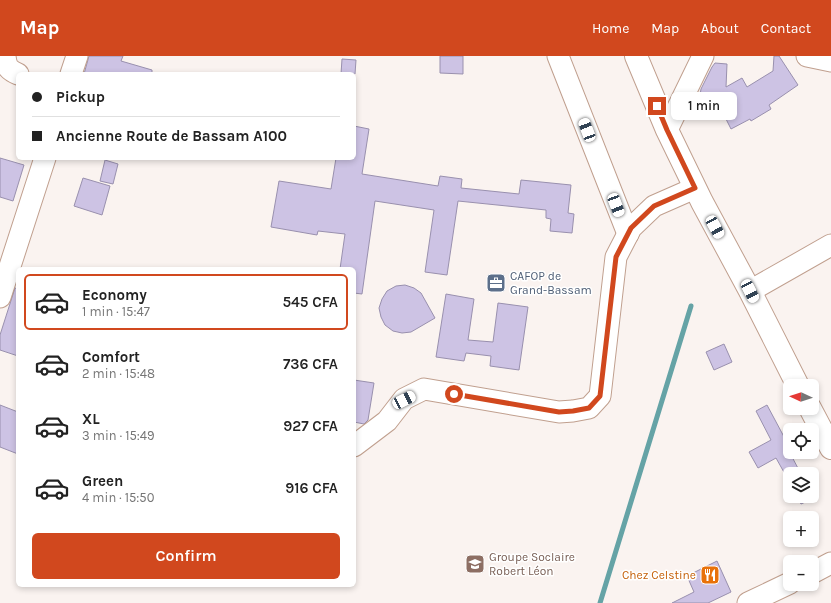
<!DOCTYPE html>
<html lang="en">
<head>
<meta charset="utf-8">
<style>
  body { margin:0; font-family:Karla,sans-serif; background:#f2f2f2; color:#222; height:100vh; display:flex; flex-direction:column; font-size:15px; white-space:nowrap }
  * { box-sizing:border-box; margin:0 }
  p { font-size:13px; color:#767676 }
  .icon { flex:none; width:22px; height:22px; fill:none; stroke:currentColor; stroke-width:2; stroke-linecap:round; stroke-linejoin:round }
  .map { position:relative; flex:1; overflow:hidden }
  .details { position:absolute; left:16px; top:211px; width:340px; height:320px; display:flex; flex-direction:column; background:#fff; border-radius:6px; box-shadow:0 2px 6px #0003 }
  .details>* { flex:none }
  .banner { position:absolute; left:16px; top:16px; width:340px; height:88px; border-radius:6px; box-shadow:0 2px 6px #0003; display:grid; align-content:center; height:88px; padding:0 16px; background:#fff }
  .needle { width:26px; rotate:273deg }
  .controls { position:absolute; left:783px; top:323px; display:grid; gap:8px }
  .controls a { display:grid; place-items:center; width:36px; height:36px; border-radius:6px; background:#fff; box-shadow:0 2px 6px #0003; font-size:20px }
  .end { position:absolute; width:18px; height:18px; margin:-9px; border:5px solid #d1481e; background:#fff; box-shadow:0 0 0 2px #fff }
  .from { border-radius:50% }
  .bubble { position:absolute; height:28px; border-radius:6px; background:#fff; box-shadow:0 2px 6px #0003; font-size:13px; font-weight:600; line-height:28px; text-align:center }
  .car { position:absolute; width:12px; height:24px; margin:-12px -6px; border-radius:5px; box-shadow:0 0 3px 1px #0007; background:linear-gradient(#fff 24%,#345 0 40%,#fff 0 76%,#345 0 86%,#fff 0) }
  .banner b { display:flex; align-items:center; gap:14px; height:38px; font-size:15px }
  .banner b+b { border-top:1px solid #e0e0e0 }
  .banner i { width:10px; height:10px; background:#222 }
  ul { padding:7px 0 0; list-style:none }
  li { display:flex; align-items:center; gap:12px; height:56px; margin:0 8px 6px; padding:0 8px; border:2px solid transparent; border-radius:6px }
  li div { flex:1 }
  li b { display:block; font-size:15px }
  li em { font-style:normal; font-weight:600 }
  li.on { border-color:#d1481e }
  li>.icon { width:36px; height:36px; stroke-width:1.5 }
  .button { display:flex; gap:8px; margin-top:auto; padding:8px 16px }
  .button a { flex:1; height:46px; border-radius:6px; background:#d1481e; color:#fff; font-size:16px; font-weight:600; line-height:46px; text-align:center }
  header { display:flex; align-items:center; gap:24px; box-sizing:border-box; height:56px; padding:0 20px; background:#d1481e; color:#fff }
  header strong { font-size:19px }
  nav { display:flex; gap:22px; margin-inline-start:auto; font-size:14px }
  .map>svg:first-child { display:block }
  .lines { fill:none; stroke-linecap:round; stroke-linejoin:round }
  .stream { stroke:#65a3a6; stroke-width:5 }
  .building { fill:#cdc3e4; stroke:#9990ae }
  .minor-casing { stroke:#c09f8e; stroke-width:23 }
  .major-casing { stroke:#c09f8e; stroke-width:24 }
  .minor { stroke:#fff; stroke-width:21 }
  .major { stroke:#fff; stroke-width:22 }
  .route { stroke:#d1481e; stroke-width:5 }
  .labels { text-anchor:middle; stroke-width:3; stroke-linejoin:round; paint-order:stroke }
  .service-label { font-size:12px; fill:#4e5e75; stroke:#fff; text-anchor:start }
  .education-label { font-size:12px; fill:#785e54; stroke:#fff; text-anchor:start }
  .food-label { font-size:12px; fill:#c56008; stroke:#fff; text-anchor:end }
</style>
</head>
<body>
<header>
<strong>Map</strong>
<nav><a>Home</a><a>Map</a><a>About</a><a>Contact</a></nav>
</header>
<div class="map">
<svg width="831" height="547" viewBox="0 0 831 547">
  <rect width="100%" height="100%" fill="#faf3f0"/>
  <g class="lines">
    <path class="stream" d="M600,547L691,250"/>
  </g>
  <g class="building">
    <path d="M89,0H123L121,5L152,14V18H84Z"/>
    <path d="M440,0H463V18L440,17Z"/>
    <path d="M774,0H779L798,29L769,49L771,53L751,65L750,63L731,73L715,41L707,48L700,39L701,33L712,11L715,7L727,8L726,31L742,22L747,31L773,15Z"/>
    <path d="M342,3L356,4L355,18H341Z"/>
    <path d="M354,70L369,73L362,118L438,130L440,120L462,123L461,132L519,138L521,124L571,129L568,157L574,158L572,177L550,175L551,163L546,162V154L458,145L447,219L425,216L434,154L375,145L362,238L354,237V213H340L345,178L318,175L317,179L271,171L279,125L331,133L336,102H354Z"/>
    <path d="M0,102L24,109L13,145L0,141Z"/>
    <path d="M105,104L118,108L113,128L100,125Z"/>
    <path d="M83,122L110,130L102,159L74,150Z"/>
    <path d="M405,229L414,232L421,237L435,262L411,276L402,277L393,275L385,269L381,261L379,252L382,243L387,235L396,230Z"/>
    <path d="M15,232L18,233V300L0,294V279Z"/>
    <path d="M446,238L474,243L468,284L493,286L498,247L528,251L519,314L490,310L491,300L466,297L464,305L436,301Z"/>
    <path d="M724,288L732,306L714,314L706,296Z"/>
    <path d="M354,324L374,327L368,364L364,368L354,366Z"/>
    <path d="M0,349L18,356V398L0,391Z"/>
    <path d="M767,349L790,392V396H792L790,397L801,418H790V427L776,402L758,412L749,396L771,384L756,355Z"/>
    <path d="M812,439L814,442L801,448L797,440H812Z"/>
    <path d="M717,505L731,536L708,547H672L694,536L687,520Z"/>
  </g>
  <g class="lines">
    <g class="minor-casing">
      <g id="minor">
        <path d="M5,0C6,10 8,14 18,18"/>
        <path d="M558,0L628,178"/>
        <path d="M807,0L831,5"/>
        <path d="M71,18L77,0"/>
        <path d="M667,74L703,0"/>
        <path d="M750,235L831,189"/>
        <path d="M0,241L45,102"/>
        <path d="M354,390L387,365L404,343L424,333L559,356L573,355L589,352L600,340L616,201L631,172L654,150L695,132"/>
        <path d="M812,517L831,507"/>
        <path d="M748,547L790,527"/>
      </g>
    </g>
    <g class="major-casing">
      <g id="major">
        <path d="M636,0L667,74L702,146L750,235L798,330"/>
        <path d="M810,352L831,392"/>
      </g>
    </g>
    <use href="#minor" class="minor"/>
    <use href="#major" class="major"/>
  </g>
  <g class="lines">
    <path class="route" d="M454,338L559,356L573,355L589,352L600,340L616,201L631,172L654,150L695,132L667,74L657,50"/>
  </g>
  <defs>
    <g id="office-square" transform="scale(1)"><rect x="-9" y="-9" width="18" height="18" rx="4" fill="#5c6f8a" stroke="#fff"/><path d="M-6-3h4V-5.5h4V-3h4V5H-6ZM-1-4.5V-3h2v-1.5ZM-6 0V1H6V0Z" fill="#fff"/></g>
    <g id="school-square" transform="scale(1)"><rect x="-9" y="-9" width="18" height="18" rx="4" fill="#8d6e63" stroke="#fff"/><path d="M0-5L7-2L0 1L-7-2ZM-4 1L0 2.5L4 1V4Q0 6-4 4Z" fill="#fff"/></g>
    <g id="restaurant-square" transform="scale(1)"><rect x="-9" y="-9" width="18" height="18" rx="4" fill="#e8710a" stroke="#fff"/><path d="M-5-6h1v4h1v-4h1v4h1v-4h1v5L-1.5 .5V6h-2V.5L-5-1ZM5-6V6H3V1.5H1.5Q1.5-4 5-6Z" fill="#fff"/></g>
  </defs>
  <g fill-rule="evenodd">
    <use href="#office-square" x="496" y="227"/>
    <use href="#school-square" x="475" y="508"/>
    <use href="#restaurant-square" x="710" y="519"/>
  </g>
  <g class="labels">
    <g class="service-label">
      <text x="510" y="224">CAFOP de<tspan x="510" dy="14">Grand-Bassam</tspan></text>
    </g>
    <g class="education-label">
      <text x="489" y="505">Groupe Soclaire<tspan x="489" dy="14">Robert Léon</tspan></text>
    </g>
    <g class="food-label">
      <text x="696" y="523">Chez Celstine</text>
    </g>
  </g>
</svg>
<div class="controls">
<a><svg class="needle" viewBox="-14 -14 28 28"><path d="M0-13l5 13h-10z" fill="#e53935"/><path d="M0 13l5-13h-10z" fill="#767676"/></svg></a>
<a><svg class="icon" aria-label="locate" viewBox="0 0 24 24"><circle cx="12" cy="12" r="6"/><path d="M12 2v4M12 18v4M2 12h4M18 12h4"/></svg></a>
<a><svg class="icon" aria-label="layers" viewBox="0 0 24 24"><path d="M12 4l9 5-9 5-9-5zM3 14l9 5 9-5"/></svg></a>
<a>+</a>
<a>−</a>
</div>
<i class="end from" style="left:454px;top:338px"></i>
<i class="end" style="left:657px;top:50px"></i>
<div class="bubble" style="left:671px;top:36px;width:66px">1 min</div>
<i class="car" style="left:587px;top:74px;rotate:339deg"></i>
<i class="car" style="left:616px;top:149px;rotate:159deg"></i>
<i class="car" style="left:715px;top:171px;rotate:151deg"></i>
<i class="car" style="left:750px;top:235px;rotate:153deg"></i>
<i class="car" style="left:404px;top:344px;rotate:63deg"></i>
<div class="banner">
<b><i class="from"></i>Pickup</b>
<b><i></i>Ancienne Route de Bassam A100</b>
</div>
<section class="details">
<ul>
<li class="on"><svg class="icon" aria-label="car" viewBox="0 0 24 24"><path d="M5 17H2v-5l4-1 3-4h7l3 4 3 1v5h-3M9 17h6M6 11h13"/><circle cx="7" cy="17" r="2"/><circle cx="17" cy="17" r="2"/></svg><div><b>Economy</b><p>1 min · 15:47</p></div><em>545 CFA</em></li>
<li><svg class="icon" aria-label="car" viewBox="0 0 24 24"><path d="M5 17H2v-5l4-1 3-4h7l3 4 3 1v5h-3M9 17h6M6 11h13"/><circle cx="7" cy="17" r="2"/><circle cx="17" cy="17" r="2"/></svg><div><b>Comfort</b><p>2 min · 15:48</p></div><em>736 CFA</em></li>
<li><svg class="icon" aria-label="car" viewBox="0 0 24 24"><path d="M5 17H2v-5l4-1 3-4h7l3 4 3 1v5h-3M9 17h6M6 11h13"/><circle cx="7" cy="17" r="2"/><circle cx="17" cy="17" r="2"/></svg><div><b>XL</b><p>3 min · 15:49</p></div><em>927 CFA</em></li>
<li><svg class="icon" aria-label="car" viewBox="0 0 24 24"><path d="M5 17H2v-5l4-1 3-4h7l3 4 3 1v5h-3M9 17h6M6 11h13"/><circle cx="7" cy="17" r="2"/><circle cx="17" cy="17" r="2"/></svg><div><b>Green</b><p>4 min · 15:50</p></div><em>916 CFA</em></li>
</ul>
<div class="button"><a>Confirm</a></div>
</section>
</div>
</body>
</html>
